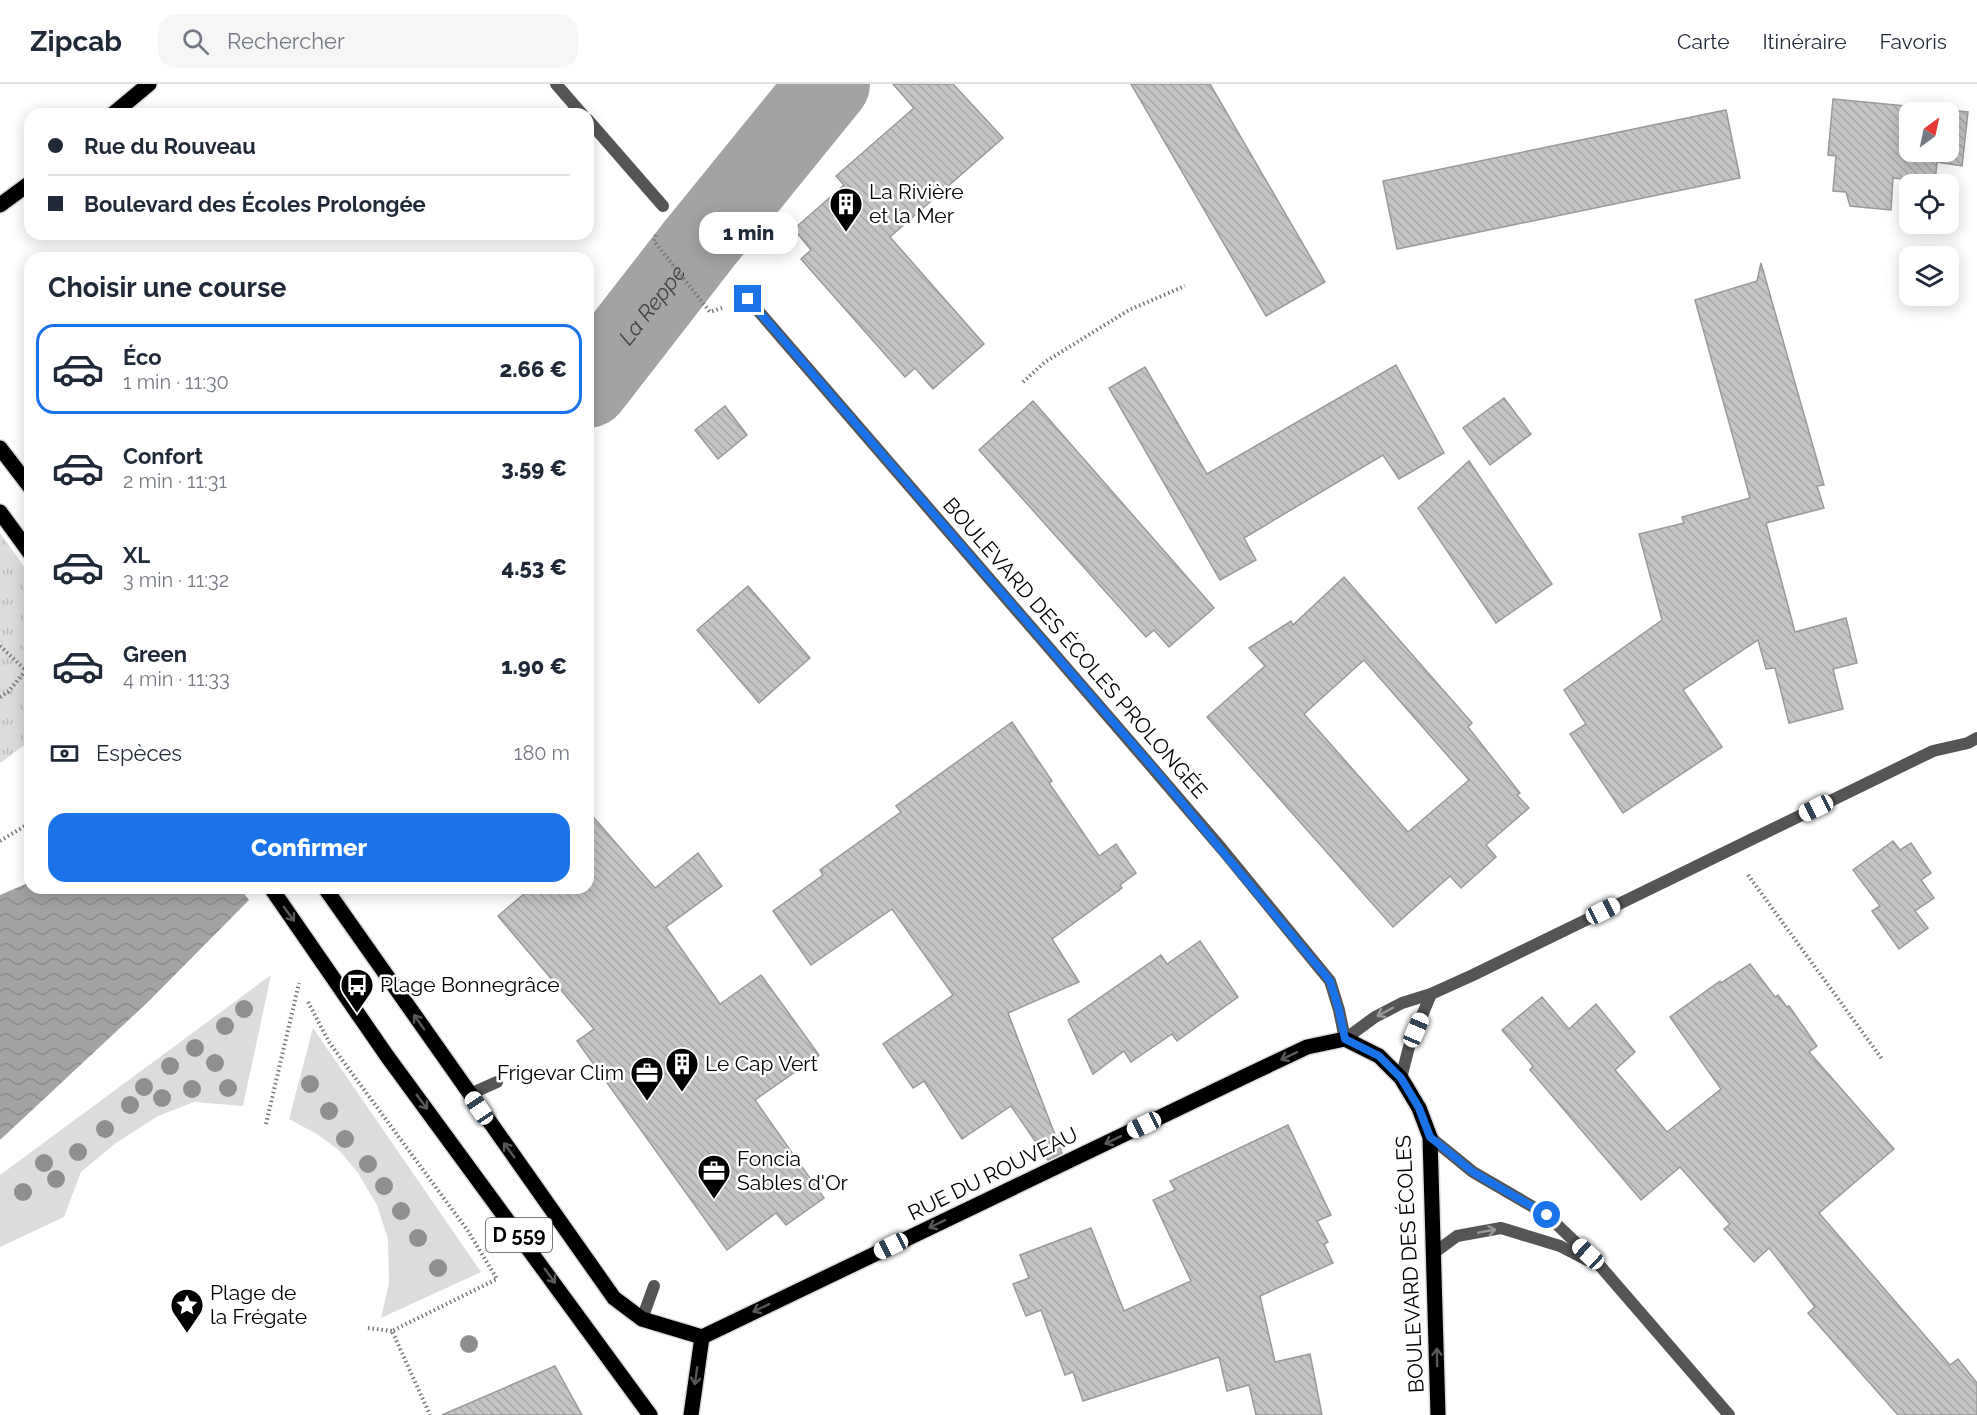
<!DOCTYPE html>
<html lang="fr">
<head>
<meta charset="utf-8">
<style>
  body { margin:0; font-family:Raleway,sans-serif; background:#f6f6f7; color:#1f2937; height:100vh; display:flex; flex-direction:column; font-size:22px; white-space:nowrap }
  * { box-sizing:border-box; margin:0 }
  p { font-size:20px; color:#747a83 }
  .icon { flex:none; width:33px; height:33px; fill:none; stroke:currentColor; stroke-width:2; stroke-linecap:round; stroke-linejoin:round }
  .map { position:relative; flex:1; overflow:hidden }
  .panel { position:absolute; left:24px; top:168px; width:570px; height:642px; display:flex; flex-direction:column; background:#fff; border-radius:18px; box-shadow:0 3px 15px #0003 }
  .panel>* { flex:none }
  .banner { position:absolute; left:24px; top:24px; width:570px; height:132px; border-radius:18px; box-shadow:0 3px 15px #0003; display:grid; align-content:center; height:132px; padding:0 24px; background:#fff }
  .needle { width:39px; rotate:33deg }
  .controls { position:absolute; left:1899px; top:18px; display:grid; gap:12px }
  .controls a { display:grid; place-items:center; width:60px; height:60px; border-radius:12px; background:#fff; box-shadow:0 3px 15px #0003; font-size:30px }
  .end { position:absolute; width:27px; height:27px; margin:-14px; border:8px solid #1a73e8; background:#fff; box-shadow:0 0 0 3px #fff }
  .from { border-radius:50% }
  .bubble { position:absolute; height:42px; border-radius:18px; background:#fff; box-shadow:0 3px 15px #0003; font-size:20px; font-weight:800; line-height:42px; text-align:center }
  .car { position:absolute; width:18px; height:36px; margin:-18px -9px; border-radius:8px; box-shadow:0 0 4px 2px #0007; background:linear-gradient(#fff 24%,#345 0 40%,#fff 0 76%,#345 0 86%,#fff 0) }
  .banner b { display:flex; align-items:center; gap:21px; height:57px; font-size:22px }
  .banner b+b { border-top:2px solid #e0e1e3 }
  .banner i { width:15px; height:15px; background:#1f2937 }
  ul { padding:0; list-style:none }
  li { display:flex; align-items:center; gap:18px; height:90px; margin:0 12px 9px; padding:0 12px; border:3px solid transparent; border-radius:18px }
  li div { flex:1 }
  li b { display:block; font-size:22px }
  li em { font-style:normal; font-weight:800 }
  li.selected { border-color:#1a73e8 }
  li>.icon { width:54px; height:54px; stroke-width:1.5 }
  h2 { padding:0 24px; font-size:27px; line-height:72px }
  .pay { display:flex; align-items:center; gap:15px; height:66px; padding:0 24px; font-size:22px }
  .pay p { margin-inline-start:auto }
  .action { display:flex; gap:12px; margin-top:auto; padding:12px 24px }
  .action a { flex:1; height:69px; border-radius:18px; background:#1a73e8; color:#fff; font-size:24px; font-weight:800; line-height:69px; text-align:center }
  header { display:flex; align-items:center; gap:36px; box-sizing:border-box; height:84px; padding:0 30px; background:#fff; border-bottom:2px solid #e0e1e3 }
  header strong { font-size:28px }
  nav { display:flex; gap:33px; margin-inline-start:auto; font-size:21px }
  .search { width:420px; height:54px; background:#f6f6f7; display:flex; align-items:center; gap:15px; box-sizing:border-box; padding:0 21px; border-radius:18px; color:#747a83; font-size:22px }
  .map>svg:first-child { display:block }
  .grass { fill:#dcdcdc }
  .park { fill:url(#park-tufts) }
  .water { fill:url(#water-waves) }
  .lines { fill:none; stroke-linecap:round; stroke-linejoin:round }
  .river { stroke:#a3a3a3; stroke-width:82 }
  .building { fill:url(#building-back-hatch); stroke:#999; stroke-width:1.5; fill-rule:evenodd }
  .primary-casing { stroke:#dbdbdb; stroke-width:18 }
  .path { stroke:#777; stroke-width:4; stroke-dasharray:1.5 3; stroke-linecap:butt }
  .lane { stroke:#555; stroke-width:12 }
  .street { stroke:#555; stroke-width:12 }
  .primary { stroke:#000; stroke-width:15 }
  .tree { fill:#8f8f8f }
  .oneway { stroke:#595959 }
  .oneway2 { stroke:#999 }
  .route { stroke:#1a73e8; stroke-width:8 }
  .labels { text-anchor:middle; stroke-width:5; stroke-linejoin:round; paint-order:stroke }
  .shield { fill:#fff; stroke:#4c4c4c; stroke-width:1.5 }
  .shield-label { font-size:20px; font-weight:bold; fill:#000 }
  .poi-label { font-size:21px; fill:#000; stroke:#fff; text-anchor:start }
  .street-label { font-size:21px; fill:#000; stroke:#fff }
  .water-label { font-size:22px; font-style:italic; fill:#444; stroke:#fff }
</style>
</head>
<body>
<header>
<strong>Zipcab</strong>
<div class="search"><svg class="icon" aria-label="search" viewBox="0 0 24 24"><circle cx="10" cy="10" r="6"/><path d="M15 15l6 6"/></svg>Rechercher</div>
<nav><a>Carte</a><a>Itinéraire</a><a>Favoris</a></nav>
</header>
<div class="map">
<svg width="1977" height="1331" viewBox="0 0 1977 1331">
  <defs>
    <pattern id="park-tufts" width="24" height="20" patternUnits="userSpaceOnUse" patternTransform="scale(1.5)"><rect width="24" height="20" fill="#dcdcdc"/><path d="M3 7l-1-3M5 7V3M7 7l1-3M15 17l-1-3M17 17v-4M19 17l1-3" fill="none" stroke="#bbb"/></pattern>
    <pattern id="water-waves" width="16" height="10" patternUnits="userSpaceOnUse" patternTransform="scale(1.5)"><rect width="16" height="10" fill="#a3a3a3"/><path d="M0 5q4-4 8 0t8 0" fill="none" stroke="#8b8b8b"/></pattern>
    <pattern id="building-back-hatch" width="6" height="6" patternUnits="userSpaceOnUse" patternTransform="scale(1.5)"><rect width="6" height="6" fill="#c4c4c4"/><path d="M-1 5l2 2M0 0l6 6M5-1l2 2" fill="none" stroke="#a7a7a7"/></pattern>
  </defs>
  <rect width="100%" height="100%" fill="#fff"/>
  <g class="grass">
    <path d="M271,891L243,1022L194,1018L158,1032L116,1059L81,1088L64,1133L0,1163V1091Z"/>
    <path d="M313,944L481,1188L381,1234L389,1199L388,1155L377,1121L358,1089L339,1066L317,1050L289,1035Z"/>
  </g>
  <path class="park" d="M0,449L30,491V657L0,679Z"/>
  <path class="water" d="M30,798V804H240L249,816L149,917L0,1056V811Z"/>
  <g class="lines">
    <path class="river" id="s1" d="M588,303L699,160L829,0"/>
  </g>
  <g class="building">
    <path d="M893,0H953L1003,54L890,153L984,260L933,305L915,284L905,293L801,175L811,166L794,145L844,101L836,92L914,24Z"/>
    <path d="M1131,0H1210L1325,198L1266,232Z"/>
    <path d="M1833,15L1968,28L1962,82L1937,78L1935,98L1893,94L1891,126L1850,122L1846,108L1833,107L1836,72L1828,71ZM1910,28H1948V68H1910Z"/>
    <path d="M1726,26L1740,94L1397,165L1383,97Z"/>
    <path d="M1761,179L1824,401L1817,402L1824,424L1766,439L1795,548L1846,534L1857,579L1833,585L1843,625L1789,639L1775,584L1766,585L1758,556L1683,606L1722,663L1623,729L1570,650L1586,640L1564,606L1662,536L1639,450L1684,439L1682,433L1750,414L1695,216L1757,197Z"/>
    <path d="M1396,281L1444,369L1399,395L1383,371L1244,454L1256,476L1220,496L1109,304L1145,283L1207,390Z"/>
    <path d="M1504,314L1531,350L1490,381L1463,344Z"/>
    <path d="M1033,317L1214,524L1169,563L1154,546L1146,553L979,366Z"/>
    <path d="M725,322L747,351L718,375L695,346Z"/>
    <path d="M1469,377L1552,500L1496,539L1418,424Z"/>
    <path d="M1344,493L1472,639L1468,643L1520,709L1517,711L1529,724L1486,761L1496,773L1461,804L1450,792L1393,843L1207,633L1265,582L1249,564L1291,537L1293,541ZM1364,576L1469,696L1408,748L1304,630Z"/>
    <path d="M748,502L810,574L759,619L697,546Z"/>
    <path d="M1012,638L1052,697L1049,699L1099,772L1116,760L1136,789L1120,801L1122,804L1052,855L1079,898L1008,929L1062,1069L1048,1076L1011,1022L962,1055L924,997L913,1004L883,960L953,911L892,825L811,881L773,827L823,791L820,786L901,728L896,722Z"/>
    <path d="M588,727L655,804L698,769L722,802L666,843L720,920L761,891L819,971L755,1016L824,1114L786,1141L776,1129L727,1166L577,957L594,945L498,832L531,804H588Z"/>
    <path d="M1893,757L1900,766L1911,759L1931,789L1921,796L1934,814L1915,827L1928,844L1899,865L1872,827L1880,822L1853,786Z"/>
    <path d="M1200,857L1238,913L1177,957L1172,950L1131,978L1124,967L1093,990L1068,936L1161,871L1167,880Z"/>
    <path d="M1750,880L1775,913L1778,911L1787,923L1789,922L1817,962L1809,968L1894,1065L1819,1129L1950,1281L1958,1275L1977,1299V1331H1898L1808,1229L1815,1223L1769,1164L1754,1178L1724,1145L1730,1140L1680,1083L1641,1116L1530,986L1533,982L1502,946L1542,913L1569,945L1596,920L1635,968L1615,986L1667,1048L1721,1005L1670,933L1720,897L1721,899Z"/>
    <path d="M1288,1041L1331,1131L1317,1137L1328,1158L1324,1160L1333,1179L1260,1212L1275,1278L1310,1270L1322,1331H1256L1249,1301L1227,1307L1219,1273L1083,1317L1073,1288L1065,1291L1041,1226L1026,1232L1013,1200L1029,1194L1020,1171L1091,1144L1124,1227L1191,1197L1153,1116L1175,1106L1170,1097Z"/>
    <path d="M555,1282L582,1331H442Z"/>
  </g>
  <g class="lines">
    <g class="primary-casing">
      <g id="primary">
        <path d="M113,30L149,0"/>
        <path d="M0,121L30,99"/>
        <path d="M0,364L30,403"/>
        <path d="M0,428L30,469"/>
        <path d="M271,804L387,972L650,1331"/>
        <path d="M325,804L614,1214L642,1235L702,1253"/>
        <path d="M702,1253L1250,990L1307,963L1345,955L1379,972L1401,994L1419,1024L1430,1053L1438,1331"/>
        <path d="M691,1331L702,1253"/>
      </g>
    </g>
    <g class="path">
      <path d="M656,151L654,157L710,228L722,224"/>
      <path d="M1023,298L1045,278L1129,226L1185,202"/>
      <path d="M0,562L30,590"/>
      <path d="M0,613L8,608L26,586"/>
      <path d="M0,757L30,739"/>
      <path d="M1748,791L1882,975"/>
      <path d="M308,918L329,958L468,1147L497,1195L392,1247L430,1331"/>
      <path d="M266,1040L299,899"/>
      <path d="M368,1244L392,1247"/>
    </g>
    <g class="lane">
      <path d="M470,1010L497,998"/>
      <path d="M642,1235L654,1202"/>
    </g>
    <g class="street">
      <path d="M556,0L582,30"/>
      <path d="M588,36L663,122"/>
      <path d="M748,215L1144,674L1222,765L1330,897L1339,926L1345,955L1375,933L1402,919L1431,910L1473,891L1933,667L1968,659L1977,654"/>
      <path d="M1401,994L1409,963L1431,910"/>
      <path d="M1430,1053L1473,1088L1547,1131L1601,1183L1729,1331"/>
      <path d="M1434,1169L1457,1152L1501,1144L1560,1162L1587,1176"/>
    </g>
    <use href="#primary" class="primary"/>
  </g>
  <g class="tree">
    <circle cx="244" cy="925" r="9"/>
    <circle cx="225" cy="942" r="9"/>
    <circle cx="195" cy="964" r="9"/>
    <circle cx="215" cy="979" r="9"/>
    <circle cx="170" cy="982" r="9"/>
    <circle cx="310" cy="1000" r="9"/>
    <circle cx="144" cy="1003" r="9"/>
    <circle cx="228" cy="1004" r="9"/>
    <circle cx="192" cy="1005" r="9"/>
    <circle cx="162" cy="1014" r="9"/>
    <circle cx="130" cy="1021" r="9"/>
    <circle cx="329" cy="1027" r="9"/>
    <circle cx="105" cy="1045" r="9"/>
    <circle cx="345" cy="1055" r="9"/>
    <circle cx="78" cy="1068" r="9"/>
    <circle cx="44" cy="1079" r="9"/>
    <circle cx="368" cy="1080" r="9"/>
    <circle cx="56" cy="1095" r="9"/>
    <circle cx="384" cy="1102" r="9"/>
    <circle cx="23" cy="1108" r="9"/>
    <circle cx="401" cy="1127" r="9"/>
    <circle cx="418" cy="1154" r="9"/>
    <circle cx="438" cy="1184" r="9"/>
    <circle cx="469" cy="1260" r="9"/>
  </g>
  <defs><path id="oneway-shaft" d="M-6 0H5M1.5-3L5.5 0L1.5 3" fill="none" stroke-width="1.6" stroke-linecap="round" stroke-linejoin="round" transform="scale(1.5)"/></defs>
  <g class="oneway">
    <use href="#oneway-shaft" transform="translate(289 830) rotate(54)"/>
    <use href="#oneway-shaft" transform="translate(419 938) rotate(-125)"/>
    <use href="#oneway-shaft" transform="translate(1289 972) rotate(155)"/>
    <use href="#oneway-shaft" transform="translate(422 1018) rotate(53)"/>
    <use href="#oneway-shaft" transform="translate(1113 1056) rotate(154)"/>
    <use href="#oneway-shaft" transform="translate(509 1066) rotate(-126)"/>
    <use href="#oneway-shaft" transform="translate(937 1140) rotate(154)"/>
    <use href="#oneway-shaft" transform="translate(550 1192) rotate(54)"/>
    <use href="#oneway-shaft" transform="translate(761 1224) rotate(154)"/>
    <use href="#oneway-shaft" transform="translate(1437 1273) rotate(-91)"/>
    <use href="#oneway-shaft" transform="translate(696 1292) rotate(98)"/>
  </g>
  <g class="oneway2">
    <use href="#oneway-shaft" transform="translate(1385 928) rotate(152)"/>
    <use href="#oneway-shaft" transform="translate(1487 1147) rotate(-10)"/>
  </g>
  <g class="lines">
    <path class="route" d="M748,215L1160,692L1330,897L1339,926L1345,955L1379,972L1401,994L1419,1024L1430,1053L1473,1088L1547,1131"/>
  </g>
  <defs>
    <g id="building-pin" transform="scale(1.725)"><path d="M0 17L-7.5 6A9.5 9.5 0 1 1 7.5 6Z" fill="#000" stroke="#fff"/><path d="M-4-6H4V6H1V3H-1V6H-4ZM-2.5-4.3h1.7v1.8h-1.7ZM.8-4.3h1.7v1.8H.8ZM-2.5-1h1.7V.8h-1.7ZM.8-1h1.7V.8H.8Z" fill="#fff"/></g>
    <g id="bus-pin" transform="scale(1.725)"><path d="M0 17L-7.5 6A9.5 9.5 0 1 1 7.5 6Z" fill="#000" stroke="#fff"/><path d="M-5-6H5V4H4V6H2V4H-2V6H-4V4H-5ZM-3.5-4V0h7V-4ZM-3.5 1.2v1.5H-2V1.2ZM2 1.2v1.5H3.5V1.2Z" fill="#fff"/></g>
    <g id="office-pin" transform="scale(1.725)"><path d="M0 17L-7.5 6A9.5 9.5 0 1 1 7.5 6Z" fill="#000" stroke="#fff"/><path d="M-6-3h4V-5.5h4V-3h4V5H-6ZM-1-4.5V-3h2v-1.5ZM-6 0V1H6V0Z" fill="#fff"/></g>
    <g id="sight-pin" transform="scale(1.725)"><path d="M0 17L-7.5 6A9.5 9.5 0 1 1 7.5 6Z" fill="#000" stroke="#fff"/><path d="M0-6L1.8-2.2L6-1.7L2.9 1.2L3.7 5.4L0 3.3L-3.7 5.4L-2.9 1.2L-6-1.7L-1.8-2.2Z" fill="#fff"/></g>
  </defs>
  <g fill-rule="evenodd">
    <use href="#building-pin" x="846" y="120"/>
    <use href="#bus-pin" x="357" y="901"/>
    <use href="#building-pin" x="682" y="980"/>
    <use href="#office-pin" x="647" y="989"/>
    <use href="#office-pin" x="714" y="1087"/>
    <use href="#sight-pin" x="187" y="1221"/>
  </g>
  <g class="labels">
    <rect class="shield" x="486" y="1134" width="66" height="34" rx="4.5"/>
    <g class="shield-label">
      <text x="519" y="1158">D 559</text>
    </g>
    <g class="poi-label">
      <text x="869" y="115">La Rivière<tspan x="869" dy="24">et la Mer</tspan></text>
      <text x="380" y="908">Plage Bonnegrâce</text>
      <text x="705" y="987">Le Cap Vert</text>
      <text x="624" y="996" text-anchor="end">Frigevar Clim</text>
      <text x="737" y="1082">Foncia<tspan x="737" dy="24">Sables d'Or</tspan></text>
      <text x="210" y="1216">Plage de<tspan x="210" dy="24">la Frégate</tspan></text>
    </g>
    <g class="street-label">
      <text transform="translate(1075 564) rotate(49)" y="7">BOULEVARD DES ÉCOLES PROLONGÉE</text>
      <text transform="translate(993 1090) rotate(-26)" y="7">RUE DU ROUVEAU</text>
      <text transform="translate(1410 1180) rotate(-93)" y="7">BOULEVARD DES ÉCOLES</text>
    </g>
    <g class="water-label">
      <text dy="8" stroke="none"><textPath href="#s1" startOffset="104">La Reppe</textPath></text>
    </g>
  </g>
</svg>
<div class="controls">
<a><svg class="needle" viewBox="-14 -14 28 28"><path d="M0-13l5 13h-10z" fill="#e53935"/><path d="M0 13l5-13h-10z" fill="#747a83"/></svg></a>
<a><svg class="icon" aria-label="locate" viewBox="0 0 24 24"><circle cx="12" cy="12" r="6"/><path d="M12 2v4M12 18v4M2 12h4M18 12h4"/></svg></a>
<a><svg class="icon" aria-label="layers" viewBox="0 0 24 24"><path d="M12 4l9 5-9 5-9-5zM3 14l9 5 9-5"/></svg></a>
</div>
<i class="end from" style="left:1547px;top:1131px"></i>
<i class="end" style="left:748px;top:215px"></i>
<div class="bubble" style="left:699px;top:128px;width:99px">1 min</div>
<i class="car" style="left:1816px;top:724px;rotate:244deg"></i>
<i class="car" style="left:1603px;top:827px;rotate:64deg"></i>
<i class="car" style="left:1416px;top:946px;rotate:23deg"></i>
<i class="car" style="left:479px;top:1024px;rotate:326deg"></i>
<i class="car" style="left:1144px;top:1041px;rotate:244deg"></i>
<i class="car" style="left:891px;top:1162px;rotate:244deg"></i>
<i class="car" style="left:1588px;top:1170px;rotate:313deg"></i>
<div class="banner">
<b><i class="from"></i>Rue du Rouveau</b>
<b><i></i>Boulevard des Écoles Prolongée</b>
</div>
<section class="panel">
<h2>Choisir une course</h2>
<ul>
<li class="selected"><svg class="icon" aria-label="car" viewBox="0 0 24 24"><path d="M5 17H2v-5l4-1 3-4h7l3 4 3 1v5h-3M9 17h6M6 11h13"/><circle cx="7" cy="17" r="2"/><circle cx="17" cy="17" r="2"/></svg><div><b>Éco</b><p>1 min · 11:30</p></div><em>2.66 €</em></li>
<li><svg class="icon" aria-label="car" viewBox="0 0 24 24"><path d="M5 17H2v-5l4-1 3-4h7l3 4 3 1v5h-3M9 17h6M6 11h13"/><circle cx="7" cy="17" r="2"/><circle cx="17" cy="17" r="2"/></svg><div><b>Confort</b><p>2 min · 11:31</p></div><em>3.59 €</em></li>
<li><svg class="icon" aria-label="car" viewBox="0 0 24 24"><path d="M5 17H2v-5l4-1 3-4h7l3 4 3 1v5h-3M9 17h6M6 11h13"/><circle cx="7" cy="17" r="2"/><circle cx="17" cy="17" r="2"/></svg><div><b>XL</b><p>3 min · 11:32</p></div><em>4.53 €</em></li>
<li><svg class="icon" aria-label="car" viewBox="0 0 24 24"><path d="M5 17H2v-5l4-1 3-4h7l3 4 3 1v5h-3M9 17h6M6 11h13"/><circle cx="7" cy="17" r="2"/><circle cx="17" cy="17" r="2"/></svg><div><b>Green</b><p>4 min · 11:33</p></div><em>1.90 €</em></li>
</ul>
<div class="pay"><svg class="icon" aria-label="cash" viewBox="0 0 24 24"><path d="M3 7h18v10H3z"/><circle cx="12" cy="12" r="2"/></svg>Espèces<p>180 m</p></div>
<div class="action"><a>Confirmer</a></div>
</section>
</div>
</body>
</html>
